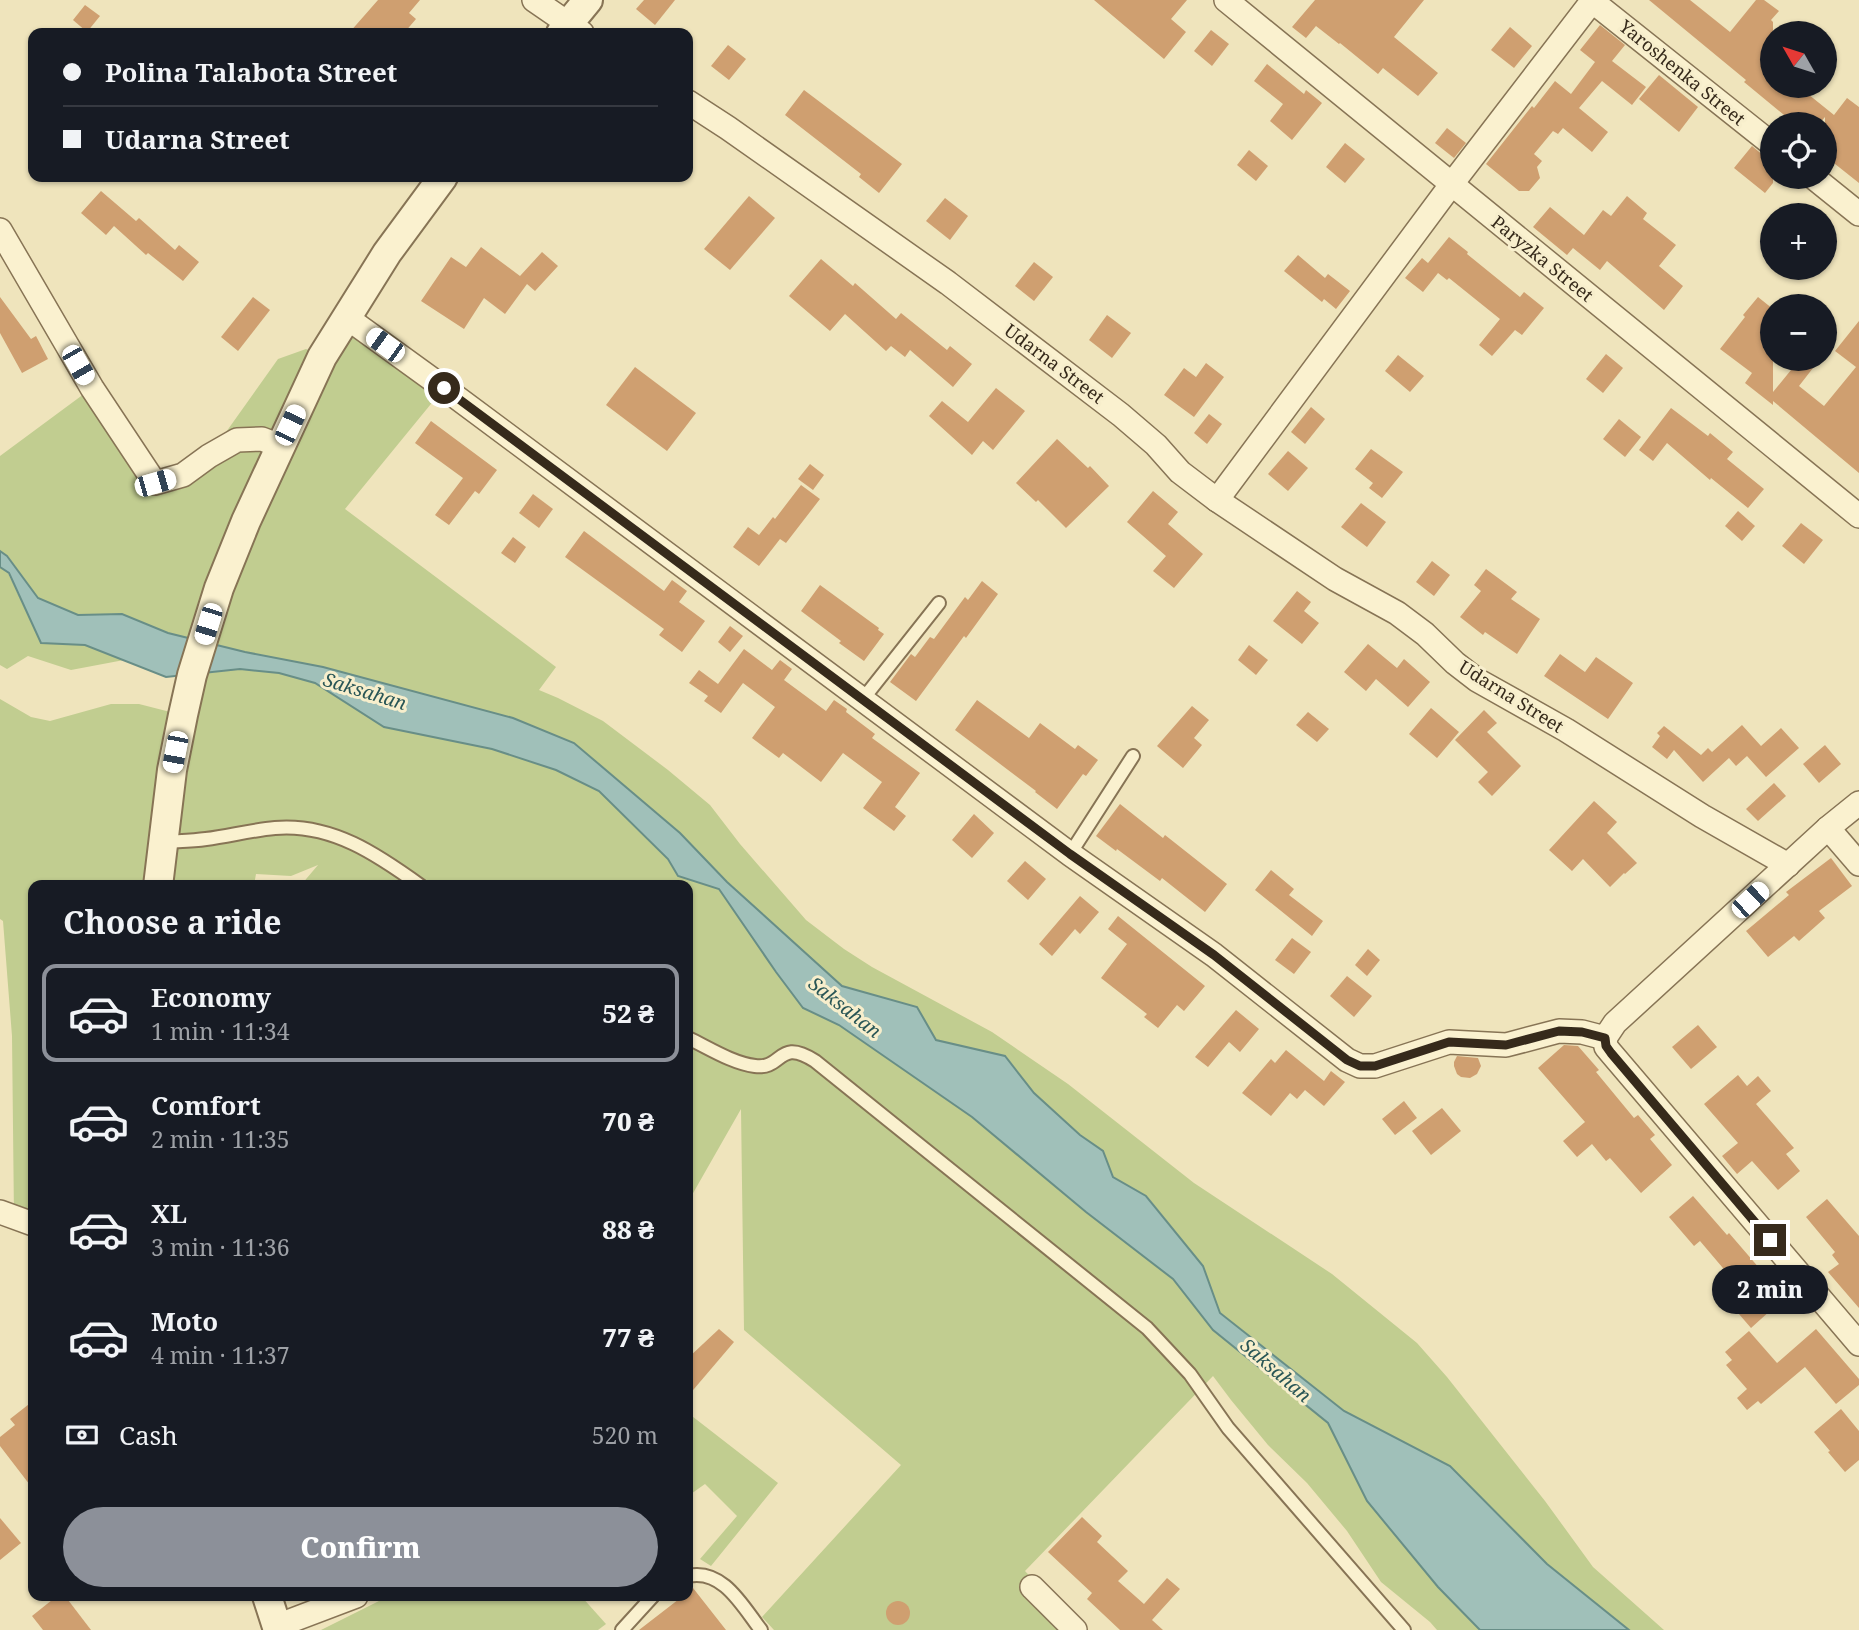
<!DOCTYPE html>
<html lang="en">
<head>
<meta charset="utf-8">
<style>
  body { margin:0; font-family:"Noto Serif",serif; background:#20242c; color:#f1f3f6; height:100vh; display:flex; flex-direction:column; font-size:26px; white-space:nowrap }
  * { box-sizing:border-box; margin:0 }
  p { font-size:23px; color:#9ea1a6 }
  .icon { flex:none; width:38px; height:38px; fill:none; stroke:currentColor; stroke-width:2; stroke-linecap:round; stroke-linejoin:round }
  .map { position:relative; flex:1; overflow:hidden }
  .details { position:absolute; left:28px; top:880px; width:665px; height:721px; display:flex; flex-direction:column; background:#171b24; border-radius:14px; box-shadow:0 2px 5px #0004 }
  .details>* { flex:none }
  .banner { position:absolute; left:28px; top:28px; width:665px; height:154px; border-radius:14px; box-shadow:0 2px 5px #0004; display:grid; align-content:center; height:154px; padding:0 35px; background:#171b24 }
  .needle { width:46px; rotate:309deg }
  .controls { position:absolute; left:1760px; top:21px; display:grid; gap:14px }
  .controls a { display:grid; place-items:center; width:77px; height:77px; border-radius:50%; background:#171b24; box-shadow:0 2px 5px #0004; font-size:35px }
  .end { position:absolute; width:32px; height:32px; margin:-16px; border:9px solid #362a1b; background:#fff; box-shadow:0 0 0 4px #fff }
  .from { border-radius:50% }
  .bubble { position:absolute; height:49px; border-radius:24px; background:#171b24; box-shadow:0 2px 5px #0004; font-size:23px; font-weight:800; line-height:49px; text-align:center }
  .car { position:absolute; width:21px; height:42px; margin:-21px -10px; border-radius:9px; box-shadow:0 0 5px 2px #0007; background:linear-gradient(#fff 24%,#345 0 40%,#fff 0 76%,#345 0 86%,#fff 0) }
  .banner b { display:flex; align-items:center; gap:24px; height:66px; font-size:26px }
  .banner b+b { border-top:2px solid #363941 }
  .banner i { width:18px; height:18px; background:#f1f3f6 }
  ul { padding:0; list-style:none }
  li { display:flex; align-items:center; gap:21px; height:98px; margin:0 14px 10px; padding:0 21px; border:4px solid transparent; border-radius:14px }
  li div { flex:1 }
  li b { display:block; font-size:26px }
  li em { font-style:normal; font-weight:800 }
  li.active { border-color:#8c9099 }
  li>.icon { width:63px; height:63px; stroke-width:1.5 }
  h2 { padding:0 35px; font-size:32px; line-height:84px }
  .pay { display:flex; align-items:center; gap:18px; height:77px; padding:0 35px; font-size:26px }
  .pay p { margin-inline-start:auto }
  .button { display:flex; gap:14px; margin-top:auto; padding:14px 35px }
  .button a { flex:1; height:80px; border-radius:42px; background:#8c9099; color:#fff; font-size:28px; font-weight:800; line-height:80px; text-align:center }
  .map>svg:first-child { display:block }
  .green { fill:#c1cd90 }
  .water { fill:#a0c0b9; stroke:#688e87; stroke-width:2 }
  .building { fill:#cf9f70 }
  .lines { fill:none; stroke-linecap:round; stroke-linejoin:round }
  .service-casing { stroke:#877455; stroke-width:16 }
  .minor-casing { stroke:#877455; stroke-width:26 }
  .tertiary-casing { stroke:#877455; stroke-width:32 }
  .service { stroke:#faf1cf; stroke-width:12 }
  .minor { stroke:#faf1cf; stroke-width:23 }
  .tertiary { stroke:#faf1cf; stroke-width:28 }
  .route { stroke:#362a1b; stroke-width:9 }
  .labels { text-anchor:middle; stroke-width:6; stroke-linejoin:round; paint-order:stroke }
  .street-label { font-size:18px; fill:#362a1b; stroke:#f7eecc }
  .water-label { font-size:19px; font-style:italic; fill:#295656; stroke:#f7eecc }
</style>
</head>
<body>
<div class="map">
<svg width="1859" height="1630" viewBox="0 0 1859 1630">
  <rect width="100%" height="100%" fill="#efe4bc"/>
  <g class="green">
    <path d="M346,317L444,388L345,509L556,667L539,690L558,698L603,721L668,770L710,805L740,844L806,920L844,949L872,967L992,1032L1068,1084L1194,1183L1332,1274L1417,1343L1447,1377L1545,1501L1593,1567L1664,1630H1629L1547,1564L1450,1466L1344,1411L1220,1313L1203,1266L1147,1196L1113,1177L1103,1151L1080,1135L1034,1093L1006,1056L936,1040L917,1007L842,986L727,882L680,833L574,743L323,667L245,652L168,633L122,614L78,615L38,598L8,556L0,551V456L92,388L155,483L209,456L278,359L306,349L322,356Z"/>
    <path d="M0,567L8,573L41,643L85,645L124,660L71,670L28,656L7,669L0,665Z"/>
    <path d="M240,669L279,673L315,683L384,727L492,749L556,770L599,791L668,859L678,876L719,889L776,972L803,1007L839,1025L972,1117L1086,1212L1173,1279L1213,1330L1329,1423L1367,1501L1438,1587L1480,1630H1437L1430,1622L1381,1582L1347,1531L1307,1483L1268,1445L1231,1400L1213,1376L1025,1571L1080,1630H774L762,1617L901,1465L744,1330L741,1109L688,1202V886L301,885L318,865L291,876L256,874L254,885L33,886V1224L14,1218L12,1036L3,921L0,919V699L31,717L50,721L111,704H139L182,715L192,675Z"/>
    <path d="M688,1413L778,1483L711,1566L700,1559L737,1516L705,1484L688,1496Z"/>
    <path d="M389,1596H581L606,1624L598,1630H321Z"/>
  </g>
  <path class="water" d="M0,551L7,556L38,598L78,615L122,614L168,633L245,652L323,667L513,718L574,743L680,833L727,882L842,986L917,1007L936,1040L1005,1056L1034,1093L1080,1135L1103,1151L1113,1177L1146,1196L1203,1266L1220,1313L1344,1411L1450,1466L1547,1564L1629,1630H1480L1438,1587L1367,1501L1328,1423L1213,1330L1173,1279L1086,1212L972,1117L839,1025L803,1008L776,972L719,889L678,876L668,859L599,791L556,770L492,749L384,727L315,683L279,673L240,669L166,677L85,645L41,643L9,573L0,567Z"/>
  <g class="building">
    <path d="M378,0H420L409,13L416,19L404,33H349Z"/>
    <path d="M644,0H675L655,25L636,9Z"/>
    <path d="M1094,0H1187L1171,19L1186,32L1164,59Z"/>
    <path d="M1315,0H1424L1394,37L1438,73L1418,96L1383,68L1378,74L1340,43L1339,44L1316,26L1306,38L1292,27Z"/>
    <path d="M1649,0H1690L1730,32L1756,0H1764L1779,11L1771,20L1773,22V86H1798L1834,115L1847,98L1859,107V183L1825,156V117L1819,124H1795L1744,82L1746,80Z"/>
    <path d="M85,5L100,16L87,32L73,20Z"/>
    <path d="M1600,25L1625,45L1612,61L1646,87L1632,105L1602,81L1579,108L1608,132L1592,152L1563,128L1558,134L1553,131L1534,154L1542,161L1537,167L1540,178L1529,191H1519L1486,164L1532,106L1534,108L1555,81L1571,94L1595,62L1580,50Z"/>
    <path d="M1510,27L1532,46L1514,68L1491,50Z"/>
    <path d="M1211,30L1229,44L1212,66L1194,51Z"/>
    <path d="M728,45L746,59L729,80L711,66Z"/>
    <path d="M1267,64L1304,94L1306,90L1322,103L1292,140L1270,121L1283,104L1254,81Z"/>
    <path d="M1659,75L1698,107L1679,132L1639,99Z"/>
    <path d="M804,90L902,164L879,193L859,177L861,174L785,115Z"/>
    <path d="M1447,128L1466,143L1454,158L1435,143Z"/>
    <path d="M1345,143L1365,159L1345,183L1326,167Z"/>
    <path d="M1752,146L1764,156L1773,160V183L1765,193L1734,168Z"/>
    <path d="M1249,150L1268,166L1256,181L1237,165Z"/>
    <path d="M101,191L136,221L139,218L175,250L179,245L199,262L183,281L148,253L146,255L114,226L106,235L81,213Z"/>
    <path d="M749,196L775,218L730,270L704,249Z"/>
    <path d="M1627,196L1647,213L1643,219L1676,245L1659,266L1683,286L1664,310L1607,261L1600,270L1573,248L1567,255L1533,227L1550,207L1584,235L1603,210L1611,216Z"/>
    <path d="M945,198L968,216L950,240L926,221Z"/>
    <path d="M1449,237L1468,252L1467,254L1520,297L1524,292L1544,308L1522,335L1515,330L1492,356L1479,345L1500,319L1449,278L1447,280L1438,273L1423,292L1405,278L1422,258L1428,263Z"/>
    <path d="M481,247L520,276L542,252L558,266L535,291L527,284L505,314L484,298L464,329L421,301L451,257L466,267Z"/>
    <path d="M1298,255L1325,278L1328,274L1350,291L1336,309L1324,299L1322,302L1284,271Z"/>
    <path d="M821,259L853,286L855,283L896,319L901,313L947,350L950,346L972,364L953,387L910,350L905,357L891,346L886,351L845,314L830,331L789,296Z"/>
    <path d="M1034,262L1053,277L1034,301L1015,286Z"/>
    <path d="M0,297L31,339L36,336L48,359L22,373L0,333Z"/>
    <path d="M253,297L270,310L238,351L221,337Z"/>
    <path d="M1758,297L1773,309V392L1800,359H1820L1799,386L1824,406L1856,367L1835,351L1859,321V473L1773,401V405L1745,383L1752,373L1720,349L1745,317L1743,315Z"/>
    <path d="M1107,315L1131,333L1112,358L1089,340Z"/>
    <path d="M1606,354L1623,368L1603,393L1586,379Z"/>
    <path d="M1398,355L1424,376L1410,392L1385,371Z"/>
    <path d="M1206,363L1224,377L1194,417L1164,395L1184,368L1196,377Z"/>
    <path d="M635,367L696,413L667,451L606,405Z"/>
    <path d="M996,388L1025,411L993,450L983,441L972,455L929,416L942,401L968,422Z"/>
    <path d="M1311,407L1325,419L1305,444L1291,432Z"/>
    <path d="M1671,408L1708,436L1710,433L1733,452L1727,459L1764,489L1748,508L1711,478L1710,480L1667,443L1653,461L1639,450Z"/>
    <path d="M1209,414L1222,424L1207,444L1194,433Z"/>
    <path d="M1619,419L1641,437L1625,457L1603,439Z"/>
    <path d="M431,421L497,470L479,494L475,491L449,525L435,515L463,478L415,443Z"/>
    <path d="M1057,439L1088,468L1090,466L1109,486L1066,528L1038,500L1036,502L1016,483Z"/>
    <path d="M1371,449L1403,472L1382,498L1369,488L1373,483L1355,469Z"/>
    <path d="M1288,451L1308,468L1288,491L1268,474Z"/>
    <path d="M810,464L824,475L813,490L798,479Z"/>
    <path d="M801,485L820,499L786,543L780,539L759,566L733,547L748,527L759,535L773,517L775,519Z"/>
    <path d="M1153,491L1178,512L1168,524L1203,554L1174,588L1153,571L1166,556L1127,522Z"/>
    <path d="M533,494L553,509L539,528L519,513Z"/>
    <path d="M1361,503L1386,522L1367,547L1341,527Z"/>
    <path d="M1738,511L1755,526L1742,541L1725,526Z"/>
    <path d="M1801,523L1823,540L1804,564L1782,546Z"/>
    <path d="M584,531L664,591L672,580L687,591L679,602L705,621L682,652L659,635L664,629L565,557Z"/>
    <path d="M513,537L526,547L515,563L501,553Z"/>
    <path d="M1432,561L1450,575L1434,596L1416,582Z"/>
    <path d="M1486,569L1517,592L1511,599L1540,619L1517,654L1485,632L1483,635L1460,617L1481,591L1474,585Z"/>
    <path d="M982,581L998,594L966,638L964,636L916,701L890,682L911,654L915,657L930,637L934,639L965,597L968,600Z"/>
    <path d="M820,585L879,628L878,630L884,634L864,661L839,643L841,641L801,611Z"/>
    <path d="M1297,591L1311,602L1304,611L1319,623L1302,644L1273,621Z"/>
    <path d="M730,626L743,636L730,652L718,642Z"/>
    <path d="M1368,644L1397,668L1404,659L1430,682L1408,707L1376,679L1366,691L1344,672Z"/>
    <path d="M1249,645L1268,660L1256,675L1238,660Z"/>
    <path d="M744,649L772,670L780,660L792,669L784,680L826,711L834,700L847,709L846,712L875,734L872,738L920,773L895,807L906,816L894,831L863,808L882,782L843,753L821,782L783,753L779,758L752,738L775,707L743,683L721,713L704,701L708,696L689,683L699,670L718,684Z"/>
    <path d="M1560,654L1585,672L1596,657L1633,683L1608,719L1544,676Z"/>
    <path d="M977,700L1029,738L1040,723L1075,749L1078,745L1098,760L1086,776L1083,774L1057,809L1035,792L1036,791L955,730Z"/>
    <path d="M1192,706L1209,720L1194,738L1202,745L1183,768L1157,746Z"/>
    <path d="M1431,708L1459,732L1437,758L1409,734Z"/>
    <path d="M1484,710L1497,723L1487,732L1521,766L1492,796L1478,782L1488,772L1455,740Z"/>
    <path d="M1308,712L1329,729L1317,742L1296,725Z"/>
    <path d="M1742,725L1761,746L1781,728L1799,748L1766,777L1747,756L1736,766L1729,758L1703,782L1674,750L1667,759L1652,747L1660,736L1657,733L1664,726L1701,755L1708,748L1712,752Z"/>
    <path d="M1825,745L1841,764L1819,783L1803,764Z"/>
    <path d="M1774,783L1786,796L1758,821L1746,809Z"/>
    <path d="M1594,801L1617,822L1607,833L1637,863L1625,874L1624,873L1610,887L1583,859L1572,871L1549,850Z"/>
    <path d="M1120,804L1163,838L1165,835L1227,884L1205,912L1162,878L1160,881L1117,849L1116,851L1096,836Z"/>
    <path d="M974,814L994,833L972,858L952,840Z"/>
    <path d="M1831,858L1852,886L1819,911L1825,918L1799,941L1794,936L1768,957L1746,931L1789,895L1786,892Z"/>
    <path d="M1025,861L1046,879L1028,900L1007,881Z"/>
    <path d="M1271,870L1294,889L1289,895L1323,921L1312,936L1255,890Z"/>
    <path d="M1080,896L1099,912L1080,934L1075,929L1052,956L1039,944Z"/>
    <path d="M1118,916L1205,986L1184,1011L1177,1005L1158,1028L1144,1017L1147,1014L1101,978L1127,944L1108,929Z"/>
    <path d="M1292,938L1311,952L1294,974L1275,960Z"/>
    <path d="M1368,949L1380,960L1367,976L1355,965Z"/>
    <path d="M1347,976L1372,996L1354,1017L1330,996Z"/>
    <path d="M1236,1010L1259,1029L1240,1052L1229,1042L1208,1067L1195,1057Z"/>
    <path d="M1698,1025L1717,1047L1691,1069L1672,1047Z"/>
    <path d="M1564,1045L1578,1046L1599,1070L1596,1072L1634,1118L1638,1115L1655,1135L1650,1139L1672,1165L1641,1193L1610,1158L1606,1161L1592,1144L1577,1157L1563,1141L1585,1122L1538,1068Z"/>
    <path d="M1286,1050L1324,1081L1331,1071L1345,1082L1324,1106L1305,1090L1297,1099L1290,1093L1271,1116L1242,1093L1271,1059L1275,1063Z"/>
    <path d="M1457,1056L1478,1058L1481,1066L1477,1074L1470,1078L1461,1077L1457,1074L1454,1066V1062Z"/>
    <path d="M1738,1075L1747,1086L1758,1076L1771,1091L1756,1104L1794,1148L1786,1154L1800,1171L1778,1190L1752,1161L1737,1174L1722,1156L1738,1143L1704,1104Z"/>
    <path d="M1404,1101L1417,1118L1395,1135L1382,1119Z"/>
    <path d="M1442,1108L1461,1131L1431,1155L1412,1131Z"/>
    <path d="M1693,1196L1727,1235L1729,1233L1760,1269L1764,1266L1786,1291L1767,1306L1771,1310L1751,1328L1726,1299L1739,1287L1700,1241L1694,1246L1669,1217Z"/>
    <path d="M1827,1199L1859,1236V1308L1828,1272L1839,1264L1832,1255L1835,1252L1806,1217Z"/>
    <path d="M719,1329L734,1342L688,1396V1358Z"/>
    <path d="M1816,1329L1859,1379V1385L1836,1404L1805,1367L1761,1404L1758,1401L1747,1410L1737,1398L1747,1389L1726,1365L1732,1360L1725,1352L1749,1331L1777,1363Z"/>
    <path d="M33,1401V1489L0,1446V1437L15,1425L10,1419Z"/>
    <path d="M1841,1409L1859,1431V1460L1845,1472L1828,1452L1830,1451L1814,1432Z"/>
    <path d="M1082,1517L1102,1536L1097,1542L1128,1571L1118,1581L1144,1604L1167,1578L1180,1589L1152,1620L1163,1630H1120L1087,1599L1092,1593L1048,1552Z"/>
    <path d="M0,1518L21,1543L0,1560Z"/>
    <path d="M693,1588L726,1630H639L683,1596H688V1592Z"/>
    <path d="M57,1596H65L91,1630H43L32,1616Z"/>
    <circle cx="898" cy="1613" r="12"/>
  </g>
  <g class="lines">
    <g class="service-casing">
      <g id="service">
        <path d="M863,699L939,603"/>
        <path d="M164,842C178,841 192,841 206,839C229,836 252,830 275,828C332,823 378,855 421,886"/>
        <path d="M1070,854L1133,756"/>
        <path d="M688,1038C709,1048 732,1063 755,1066C783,1070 778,1037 815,1061L1147,1328L1190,1374L1228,1428L1404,1630"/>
        <path d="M688,1576C723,1568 743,1607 761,1630"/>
        <path d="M622,1630L653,1596"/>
      </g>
    </g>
    <g class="minor-casing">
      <g id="minor">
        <path d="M534,0L582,33"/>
        <path d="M1226,0L1859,516"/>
        <path d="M1592,1L1773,145"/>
        <path d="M688,102L728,128L948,283L1121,415L1156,445L1180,472L1217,500L1335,579L1397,613L1425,634L1455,663L1477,680L1566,730L1702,816L1788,865"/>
        <path d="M1813,177L1859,214"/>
        <path d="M0,230L92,388L155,483L183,475L209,456L237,440L262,439L280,446"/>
        <path d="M346,317L444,388L1070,854L1214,955L1347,1060L1360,1066H1375L1449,1042L1506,1045L1559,1031L1582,1032L1605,1038"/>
        <path d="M1217,500L1451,185L1593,0"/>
        <path d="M1859,803L1828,828L1615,1023L1605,1038L1606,1047L1611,1053L1859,1344"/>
        <path d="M1828,828L1859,864"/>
        <path d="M0,1212L33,1224"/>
        <path d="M1032,1587L1075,1630"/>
        <path d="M277,1626L356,1596"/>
      </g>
    </g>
    <g class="tertiary-casing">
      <g id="tertiary">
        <path d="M561,33L588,0"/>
        <path d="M158,886L172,770L183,715L192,675L219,588L246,521L322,357L387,253L443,177"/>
        <path d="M267,1596L278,1630"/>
      </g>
    </g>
    <use href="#service" class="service"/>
    <use href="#minor" class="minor"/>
    <use href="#tertiary" class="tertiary"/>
  </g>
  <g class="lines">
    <path class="route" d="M444,388L1070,854L1214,955L1347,1060L1360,1066H1375L1449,1042L1506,1045L1559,1031L1582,1032L1605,1038L1606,1046L1611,1053L1770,1240"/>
  </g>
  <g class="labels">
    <g class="street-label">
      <text transform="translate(1682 73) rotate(39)" y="6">Yaroshenka Street</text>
      <text transform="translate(1542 259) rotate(39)" y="6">Paryzka Street</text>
      <text transform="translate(1054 364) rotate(37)" y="6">Udarna Street</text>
      <text transform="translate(1511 697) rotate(32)" y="6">Udarna Street</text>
    </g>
    <g class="water-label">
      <text transform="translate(365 691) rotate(17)" y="7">Saksahan</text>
      <text transform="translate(845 1007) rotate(38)" y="7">Saksahan</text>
      <text transform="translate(1276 1370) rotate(41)" y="7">Saksahan</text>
    </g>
  </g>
</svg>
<div class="controls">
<a><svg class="needle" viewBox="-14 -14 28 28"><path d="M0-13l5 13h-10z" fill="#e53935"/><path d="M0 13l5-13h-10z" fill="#9ea1a6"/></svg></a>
<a><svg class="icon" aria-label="locate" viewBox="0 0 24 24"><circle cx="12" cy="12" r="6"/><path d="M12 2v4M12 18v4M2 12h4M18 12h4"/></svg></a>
<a>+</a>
<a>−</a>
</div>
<i class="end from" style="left:444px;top:388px"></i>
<i class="end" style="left:1770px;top:1240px"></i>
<div class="bubble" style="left:1712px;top:1265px;width:116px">2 min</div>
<i class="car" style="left:385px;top:345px;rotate:306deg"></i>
<i class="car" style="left:78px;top:365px;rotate:150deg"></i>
<i class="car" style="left:290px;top:425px;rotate:25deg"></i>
<i class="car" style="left:155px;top:483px;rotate:74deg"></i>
<i class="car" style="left:208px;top:624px;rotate:197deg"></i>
<i class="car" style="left:175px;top:752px;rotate:191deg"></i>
<i class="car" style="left:1750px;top:900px;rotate:47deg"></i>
<div class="banner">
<b><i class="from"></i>Polina Talabota Street</b>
<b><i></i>Udarna Street</b>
</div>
<section class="details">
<h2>Choose a ride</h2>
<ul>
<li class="active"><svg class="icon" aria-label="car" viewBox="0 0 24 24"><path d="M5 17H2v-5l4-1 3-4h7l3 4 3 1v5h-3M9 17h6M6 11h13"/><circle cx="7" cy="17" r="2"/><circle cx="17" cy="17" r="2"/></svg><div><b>Economy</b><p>1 min · 11:34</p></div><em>52 ₴</em></li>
<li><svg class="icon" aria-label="car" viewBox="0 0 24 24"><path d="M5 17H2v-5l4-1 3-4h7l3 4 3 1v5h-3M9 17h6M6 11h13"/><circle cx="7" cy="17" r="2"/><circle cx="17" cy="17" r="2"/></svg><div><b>Comfort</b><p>2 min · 11:35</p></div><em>70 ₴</em></li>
<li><svg class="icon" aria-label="car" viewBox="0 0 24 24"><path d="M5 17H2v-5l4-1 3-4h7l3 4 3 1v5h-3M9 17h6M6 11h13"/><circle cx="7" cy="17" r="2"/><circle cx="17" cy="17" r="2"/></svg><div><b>XL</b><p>3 min · 11:36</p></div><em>88 ₴</em></li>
<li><svg class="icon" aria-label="car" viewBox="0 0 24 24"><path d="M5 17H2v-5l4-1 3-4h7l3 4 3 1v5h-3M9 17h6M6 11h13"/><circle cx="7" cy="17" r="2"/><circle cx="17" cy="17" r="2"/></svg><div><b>Moto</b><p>4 min · 11:37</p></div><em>77 ₴</em></li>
</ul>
<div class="pay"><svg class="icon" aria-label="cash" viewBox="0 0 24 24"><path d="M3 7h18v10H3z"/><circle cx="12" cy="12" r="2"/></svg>Cash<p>520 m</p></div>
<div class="button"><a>Confirm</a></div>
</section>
</div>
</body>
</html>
